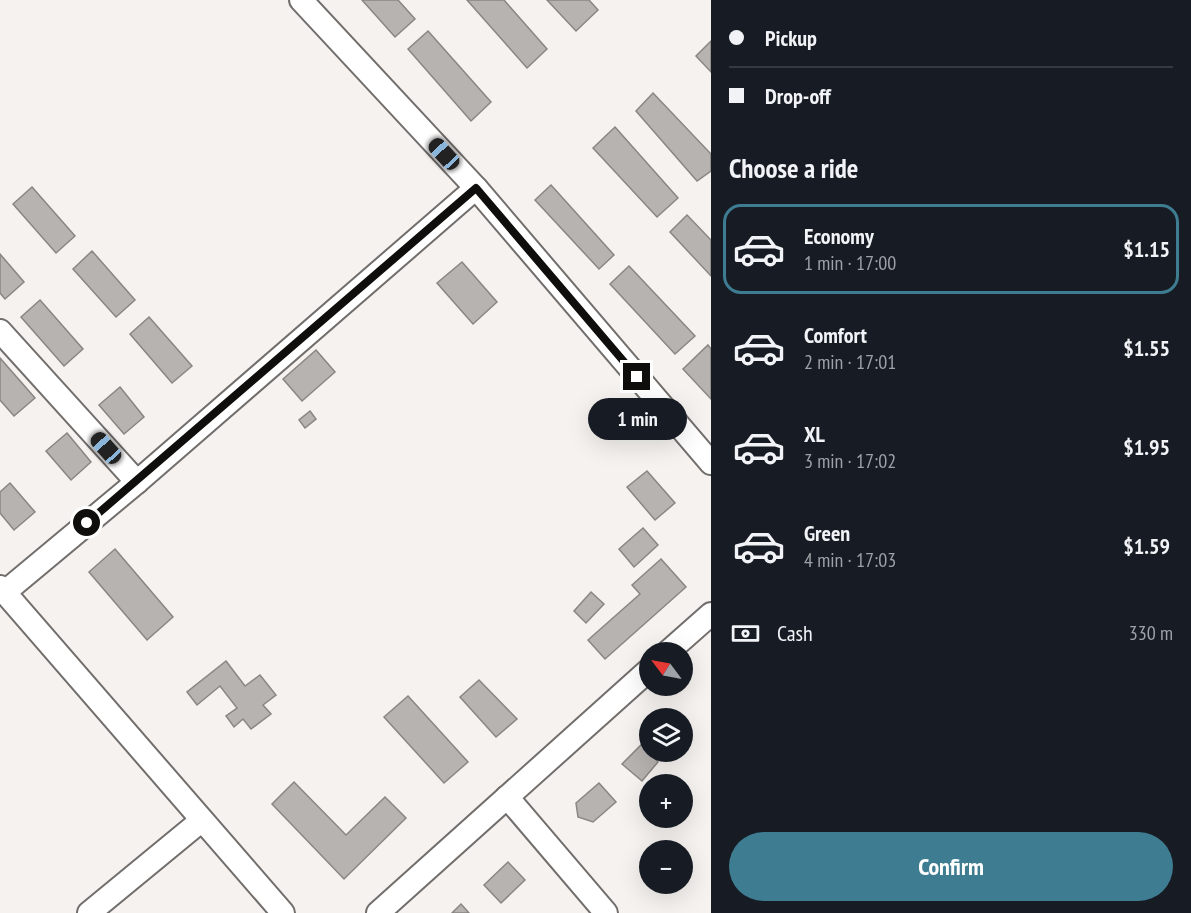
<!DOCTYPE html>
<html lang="en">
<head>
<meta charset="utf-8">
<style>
  body { margin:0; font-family:"PT Sans Narrow",sans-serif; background:#20242c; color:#f1f3f6; height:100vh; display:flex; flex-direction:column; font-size:22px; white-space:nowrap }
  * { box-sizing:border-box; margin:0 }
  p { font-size:20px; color:#9ea1a6 }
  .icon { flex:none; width:33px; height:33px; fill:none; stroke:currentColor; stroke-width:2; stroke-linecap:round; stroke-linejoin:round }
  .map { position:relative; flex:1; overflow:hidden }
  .sheet { display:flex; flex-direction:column; background:#171b24; width:480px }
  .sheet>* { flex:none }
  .banner { display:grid; align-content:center; height:132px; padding:0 18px; background:#171b24 }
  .needle { width:39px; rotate:302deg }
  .controls { position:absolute; left:639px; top:642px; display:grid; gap:12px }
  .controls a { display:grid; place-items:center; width:54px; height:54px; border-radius:50%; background:#171b24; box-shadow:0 6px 24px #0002; font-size:30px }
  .end { position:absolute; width:27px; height:27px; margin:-14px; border:8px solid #0f0e0d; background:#fff; box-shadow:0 0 0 3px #fff }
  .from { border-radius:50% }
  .bubble { position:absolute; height:42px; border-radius:21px; background:#171b24; box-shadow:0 6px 24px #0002; font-size:20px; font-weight:600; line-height:42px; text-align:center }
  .car { position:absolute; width:18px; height:36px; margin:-18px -9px; border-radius:8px; box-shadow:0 0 4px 2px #0007; background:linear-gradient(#222 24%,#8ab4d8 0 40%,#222 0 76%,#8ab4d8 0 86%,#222 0) }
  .banner b { display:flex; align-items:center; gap:21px; height:57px; font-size:22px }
  .banner b+b { border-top:2px solid #363941 }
  .banner i { width:15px; height:15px; background:#f1f3f6 }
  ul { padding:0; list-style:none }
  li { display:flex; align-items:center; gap:18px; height:90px; margin:0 12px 9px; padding:0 6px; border:3px solid transparent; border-radius:18px }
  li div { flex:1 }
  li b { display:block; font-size:22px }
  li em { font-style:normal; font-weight:600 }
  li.selected { border-color:#3e7c91 }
  li>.icon { width:54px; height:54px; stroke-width:1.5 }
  h2 { padding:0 18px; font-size:27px; line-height:72px }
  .pay { display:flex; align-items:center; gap:15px; height:66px; padding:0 18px; font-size:22px }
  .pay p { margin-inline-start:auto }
  .cta { display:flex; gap:12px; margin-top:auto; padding:12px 18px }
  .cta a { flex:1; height:69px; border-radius:36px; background:#3e7c91; color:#fff; font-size:24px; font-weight:600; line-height:69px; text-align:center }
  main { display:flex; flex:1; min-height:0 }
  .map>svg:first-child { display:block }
  .building { fill:#b6b3b0; stroke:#898683; stroke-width:1.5 }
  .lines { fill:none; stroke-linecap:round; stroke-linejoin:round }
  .minor-casing { stroke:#716e6c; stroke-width:26 }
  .minor { stroke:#fff; stroke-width:22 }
  .route { stroke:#0f0e0d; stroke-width:8 }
</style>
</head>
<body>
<main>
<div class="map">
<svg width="711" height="913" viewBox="0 0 711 913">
  <rect width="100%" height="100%" fill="#f5f2ef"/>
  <g class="building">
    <path d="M362,0H398L415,19L395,37Z"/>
    <path d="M467,0H504L547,49L527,68Z"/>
    <path d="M547,0H589L598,10L576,31Z"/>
    <path d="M428,31L491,102L471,121L408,49Z"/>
    <path d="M711,41V72L696,56Z"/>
    <path d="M653,93L711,154V171L697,181L636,111Z"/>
    <path d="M615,127L678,198L657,217L593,148Z"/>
    <path d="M551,185L614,255L599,269L535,200Z"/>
    <path d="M32,187L75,236L56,253L13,204Z"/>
    <path d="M687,215L711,240V276L670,232Z"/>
    <path d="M92,251L135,300L116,317L73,269Z"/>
    <path d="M0,254L24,282L5,299L0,293Z"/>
    <path d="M462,262L497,302L473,324L437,283Z"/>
    <path d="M629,266L695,336L675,354L610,284Z"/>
    <path d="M40,300L83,349L64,366L21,317Z"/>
    <path d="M149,317L192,366L172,383L130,334Z"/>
    <path d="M708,345L711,349V399L683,369Z"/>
    <path d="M316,350L335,372L302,401L283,379Z"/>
    <path d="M0,358L35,398L14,416L0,400Z"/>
    <path d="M120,387L144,417L124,434L99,405Z"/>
    <path d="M310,411L316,419L305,428L299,420Z"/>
    <path d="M67,433L91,462L71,480L46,451Z"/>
    <path d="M647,471L675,503L655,520L627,487Z"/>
    <path d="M10,483L35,512L14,530L0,513V492Z"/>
    <path d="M643,528L658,545L634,567L619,549Z"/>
    <path d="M115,549L173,617L147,640L89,572Z"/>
    <path d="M661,559L686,587L605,659L588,640L640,594L632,585Z"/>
    <path d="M591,592L604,604L586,623L574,611Z"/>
    <path d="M226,661L245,686L260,675L276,695L263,705L271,714L251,729L243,719L234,727L226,716L237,708L220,686L197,705L187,692Z"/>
    <path d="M479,680L517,719L496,737L460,697Z"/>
    <path d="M408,696L468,762L444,783L384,717Z"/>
    <path d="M643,743L658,762L642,781L622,764Z"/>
    <path d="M294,782L346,835L385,797L406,818L344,879L272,804Z"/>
    <path d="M599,783L616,802L593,822L578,817L576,803Z"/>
    <path d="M508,862L525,880L501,903L484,885Z"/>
    <path d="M461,904L469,913H452Z"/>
  </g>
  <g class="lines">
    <g class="minor-casing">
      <g id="minor">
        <path d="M301,0L476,188L711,463"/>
        <path d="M0,331L137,482"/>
        <path d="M0,587L283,913"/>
        <path d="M5,592L137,482L476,188"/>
        <path d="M668,652L711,614"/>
        <path d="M507,797L606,913"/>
        <path d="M89,913L202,820"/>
        <path d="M378,913L650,669"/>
      </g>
    </g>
    <use href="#minor" class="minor"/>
  </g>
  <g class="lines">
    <path class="route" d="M87,523L476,188L637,377"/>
  </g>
</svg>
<div class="controls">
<a><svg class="needle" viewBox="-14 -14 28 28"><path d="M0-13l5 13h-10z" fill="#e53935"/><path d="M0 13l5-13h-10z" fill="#9ea1a6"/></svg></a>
<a><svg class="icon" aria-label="layers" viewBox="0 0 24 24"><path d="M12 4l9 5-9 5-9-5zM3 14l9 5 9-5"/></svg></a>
<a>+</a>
<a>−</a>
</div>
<i class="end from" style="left:87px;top:523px"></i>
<i class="end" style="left:637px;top:377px"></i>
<div class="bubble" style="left:588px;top:398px;width:99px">1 min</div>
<i class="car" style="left:444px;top:154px;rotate:317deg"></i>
<i class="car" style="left:106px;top:448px;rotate:318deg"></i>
</div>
<section class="sheet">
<div class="banner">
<b><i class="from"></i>Pickup</b>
<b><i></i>Drop-off</b>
</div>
<h2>Choose a ride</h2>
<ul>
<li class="selected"><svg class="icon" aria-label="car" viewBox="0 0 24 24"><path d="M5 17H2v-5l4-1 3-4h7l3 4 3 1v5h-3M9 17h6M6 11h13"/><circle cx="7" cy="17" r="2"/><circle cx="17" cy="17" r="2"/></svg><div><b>Economy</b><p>1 min · 17:00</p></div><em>$1.15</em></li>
<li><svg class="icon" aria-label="car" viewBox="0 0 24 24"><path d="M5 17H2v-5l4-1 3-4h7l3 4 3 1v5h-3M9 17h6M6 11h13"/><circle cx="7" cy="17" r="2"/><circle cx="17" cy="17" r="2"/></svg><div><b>Comfort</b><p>2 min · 17:01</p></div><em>$1.55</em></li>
<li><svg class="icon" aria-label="car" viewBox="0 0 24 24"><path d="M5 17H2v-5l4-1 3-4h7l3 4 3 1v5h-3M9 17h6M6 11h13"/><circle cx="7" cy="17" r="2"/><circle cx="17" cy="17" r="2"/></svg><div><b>XL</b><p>3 min · 17:02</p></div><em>$1.95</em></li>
<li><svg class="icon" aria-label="car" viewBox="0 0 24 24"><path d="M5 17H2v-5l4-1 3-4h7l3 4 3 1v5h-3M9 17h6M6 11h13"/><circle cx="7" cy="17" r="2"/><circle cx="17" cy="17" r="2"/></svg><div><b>Green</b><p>4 min · 17:03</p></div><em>$1.59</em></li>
</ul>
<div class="pay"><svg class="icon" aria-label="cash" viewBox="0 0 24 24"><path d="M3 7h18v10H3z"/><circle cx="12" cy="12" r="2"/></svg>Cash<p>330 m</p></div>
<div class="cta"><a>Confirm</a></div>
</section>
</main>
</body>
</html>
